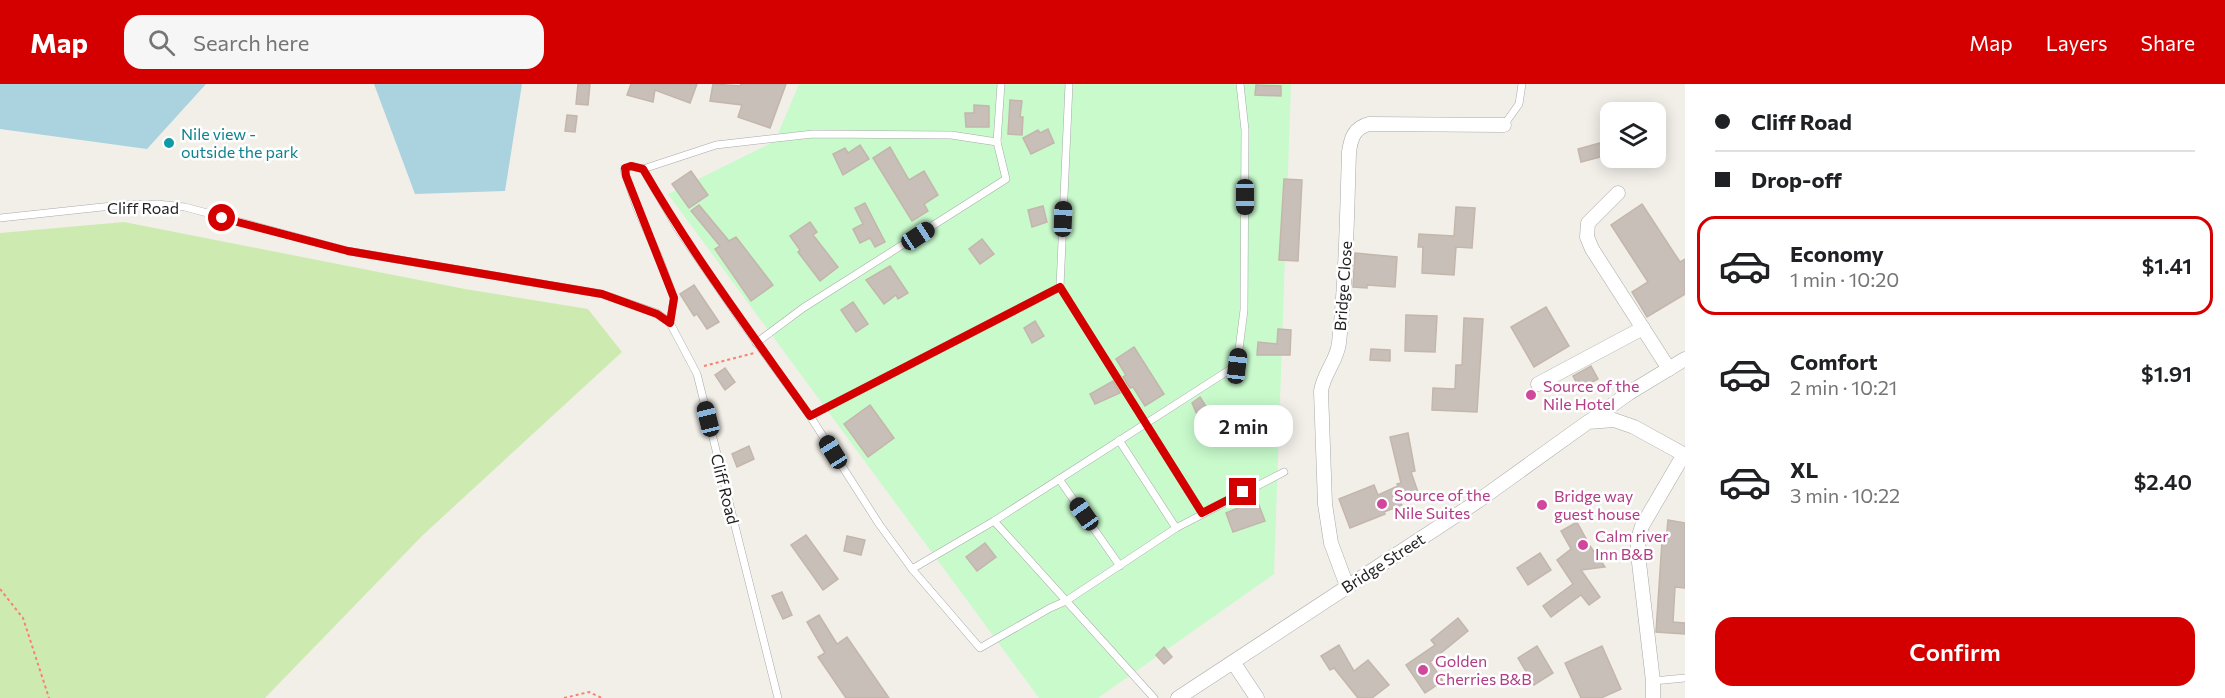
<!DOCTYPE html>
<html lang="en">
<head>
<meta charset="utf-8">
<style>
  body { margin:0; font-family:Commissioner,sans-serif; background:#f6f6f6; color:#202124; height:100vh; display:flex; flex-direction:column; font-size:22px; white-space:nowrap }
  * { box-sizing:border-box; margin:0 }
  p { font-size:20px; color:#757577 }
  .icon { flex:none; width:33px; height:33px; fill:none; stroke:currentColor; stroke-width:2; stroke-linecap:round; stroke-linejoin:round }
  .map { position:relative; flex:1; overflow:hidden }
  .sheet { display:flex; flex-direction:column; background:#fff; width:540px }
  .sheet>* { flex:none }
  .banner { display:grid; align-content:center; height:132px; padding:0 30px; background:#fff }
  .buttons { position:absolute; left:1600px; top:18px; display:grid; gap:12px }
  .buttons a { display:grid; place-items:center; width:66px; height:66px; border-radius:12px; background:#fff; box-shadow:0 3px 15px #0003; font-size:30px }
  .end { position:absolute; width:27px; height:27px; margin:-14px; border:8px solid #d40000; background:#fff; box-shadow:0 0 0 3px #fff }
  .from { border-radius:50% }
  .bubble { position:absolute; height:42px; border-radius:18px; background:#fff; box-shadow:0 3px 15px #0003; font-size:20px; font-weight:600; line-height:42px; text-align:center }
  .car { position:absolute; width:18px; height:36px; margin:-18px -9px; border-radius:8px; box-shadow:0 0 4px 2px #0007; background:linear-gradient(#222 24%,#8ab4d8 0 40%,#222 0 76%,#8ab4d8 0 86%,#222 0) }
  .banner b { display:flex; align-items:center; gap:21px; height:57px; font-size:22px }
  .banner b+b { border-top:2px solid #e0e0e0 }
  .banner i { width:15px; height:15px; background:#202124 }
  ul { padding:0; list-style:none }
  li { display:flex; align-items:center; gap:18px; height:99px; margin:0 12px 9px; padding:0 18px; border:3px solid transparent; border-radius:18px }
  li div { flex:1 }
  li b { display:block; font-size:22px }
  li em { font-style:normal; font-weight:600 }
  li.on { border-color:#d40000 }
  li>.icon { width:54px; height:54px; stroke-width:1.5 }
  .cta { display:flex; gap:12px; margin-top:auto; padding:12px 30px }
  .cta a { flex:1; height:69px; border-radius:18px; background:#d40000; color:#fff; font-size:24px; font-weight:600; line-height:69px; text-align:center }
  header { display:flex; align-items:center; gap:36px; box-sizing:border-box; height:84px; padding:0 30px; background:#d40000; color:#fff }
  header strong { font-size:28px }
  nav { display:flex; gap:33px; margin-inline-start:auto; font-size:21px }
  .search { width:420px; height:54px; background:#f6f6f6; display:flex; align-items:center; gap:15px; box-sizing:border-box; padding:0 21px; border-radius:18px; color:#757577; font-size:22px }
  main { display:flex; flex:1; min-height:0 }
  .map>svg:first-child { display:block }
  .grass { fill:#cdebb0 }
  .park { fill:#c8facc }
  .water { fill:#aad3df }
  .building { fill:#c7bfb8; stroke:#c4b6ab; stroke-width:1.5 }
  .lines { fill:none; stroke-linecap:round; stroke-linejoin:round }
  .lane-casing { stroke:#a9a9a9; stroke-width:8 }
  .street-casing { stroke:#a9a9a9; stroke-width:15 }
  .path { stroke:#fa8072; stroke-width:2; stroke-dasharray:3 3; stroke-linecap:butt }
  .lane { stroke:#fff; stroke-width:7 }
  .street { stroke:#fff; stroke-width:14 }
  .route { stroke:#d40000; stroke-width:8 }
  .culture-dot { fill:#0f9aa8; stroke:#fff; stroke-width:2 }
  .hotel-dot { fill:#d1479c; stroke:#fff; stroke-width:2 }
  .labels { text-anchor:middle; stroke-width:5; stroke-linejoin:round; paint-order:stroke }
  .culture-label { font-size:16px; fill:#0d838f; stroke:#fff; text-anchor:start }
  .street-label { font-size:16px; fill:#222; stroke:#fff }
  .hotel-label { font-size:16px; fill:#b23c85; stroke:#fff; text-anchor:start }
</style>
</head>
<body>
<header>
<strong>Map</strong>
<div class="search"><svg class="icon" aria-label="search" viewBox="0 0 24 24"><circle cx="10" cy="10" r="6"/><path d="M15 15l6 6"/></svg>Search here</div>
<nav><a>Map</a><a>Layers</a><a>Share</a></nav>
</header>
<main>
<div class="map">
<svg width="1685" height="614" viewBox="0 0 1685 614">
  <rect width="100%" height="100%" fill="#f2efe9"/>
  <path class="grass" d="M124,138L465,205L588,225L622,268L423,451L265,614H0V149Z"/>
  <path class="park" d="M799,0H1291L1274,490L1098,614H1039L668,110L775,57Z"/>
  <g class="water">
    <path d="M0,0H206L147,65L0,45Z"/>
    <path d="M374,0H522L505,107L415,110Z"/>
  </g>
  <g class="building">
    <path d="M578,0H590L588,21L576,20Z"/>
    <path d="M631,0H697L690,19L655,6L653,18L627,11Z"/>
    <path d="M713,0L740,2L741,0H786L770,44L738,33L742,21L710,17Z"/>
    <path d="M1256,1L1281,2V12L1255,11Z"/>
    <path d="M1010,16L1022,17L1020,33H1023L1022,51L1008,50Z"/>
    <path d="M974,21L989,22V43H966L965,29H974Z"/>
    <path d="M567,31L577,32L575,48L565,47Z"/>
    <path d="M1048,45L1054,59L1031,70L1023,54L1038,46L1040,49Z"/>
    <path d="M1600,59L1604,72L1581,78L1578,65Z"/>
    <path d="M860,61L869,75L843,91L833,70L845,64L848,69Z"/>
    <path d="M890,63L909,96L924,87L938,111L924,120L928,127L912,137L873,74Z"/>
    <path d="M691,87L708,111L689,124L672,100Z"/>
    <path d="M1284,95L1302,96L1298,177L1279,176Z"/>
    <path d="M865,119L885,158L875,163L870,154L860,159L853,145L863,140L855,124Z"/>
    <path d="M1642,120L1680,178L1685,175V210L1647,233L1632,208L1648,198L1611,141Z"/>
    <path d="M699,121L729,157L736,153L773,201L751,217L715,165L720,162L691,127Z"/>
    <path d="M1043,122L1047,138L1032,143L1028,126Z"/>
    <path d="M1456,123L1475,124L1472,164L1456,163L1454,191L1422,189L1423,163H1418L1419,150L1454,152Z"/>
    <path d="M810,138L817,148L813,151L838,183L820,197L798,168L800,166L790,152Z"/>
    <path d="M982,155L994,170L980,180L969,165Z"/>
    <path d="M1355,169L1397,173L1395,203L1367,201V204L1353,203Z"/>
    <path d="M890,182L908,209L898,215L896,211L884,220L866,196Z"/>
    <path d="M694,201L719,238L707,245L697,230L694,232L680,210Z"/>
    <path d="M853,218L868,240L856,248L841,226Z"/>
    <path d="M1546,223L1569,262L1534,283L1511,243Z"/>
    <path d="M1406,231L1437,232L1435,268L1405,267Z"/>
    <path d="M1464,234L1483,235L1477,328L1432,326L1433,304L1455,305L1456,281H1462Z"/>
    <path d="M1035,237L1044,252L1032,259L1024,244Z"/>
    <path d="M1278,245L1291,246L1290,271H1257L1258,258L1277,260Z"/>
    <path d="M1134,263L1164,310L1145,322L1133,303L1130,304L1123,293L1126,291L1116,275Z"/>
    <path d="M1371,265L1390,266V277L1370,276Z"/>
    <path d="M1591,282L1598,295L1580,305L1573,292Z"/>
    <path d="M725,284L735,298L725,306L715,291Z"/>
    <path d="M1113,297L1120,309L1095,320L1090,310Z"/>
    <path d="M1200,313L1215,337L1203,344L1192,319Z"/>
    <path d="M870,321L894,354L868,373L844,340Z"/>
    <path d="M1408,349L1415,387L1411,388L1419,411L1400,418L1402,421L1384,428L1385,430L1350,444L1339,415L1374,401L1378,411L1398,402L1397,400L1401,399L1390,353Z"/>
    <path d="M749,362L754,375L737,383L732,370Z"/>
    <path d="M1257,416L1265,437L1233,448L1226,429Z"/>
    <path d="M1668,436L1685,439V504L1675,503L1673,538L1685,539V550L1656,548L1662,457H1666Z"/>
    <path d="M1577,438L1590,462L1605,483L1581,486L1600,513L1589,521L1581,511L1551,533L1543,522L1573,500L1557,476L1571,465L1561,447Z"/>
    <path d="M806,451L838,495L823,506L791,461Z"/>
    <path d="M847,452L865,456L861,471L844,467Z"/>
    <path d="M985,459L996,473L977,487L966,473Z"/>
    <path d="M1540,469L1551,486L1528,501L1517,484Z"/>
    <path d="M782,508L792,531L783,535L772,512Z"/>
    <path d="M819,531L837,560L847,553L889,614H846L818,573L825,569L807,538Z"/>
    <path d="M1458,534L1468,547L1430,578L1443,597L1425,609L1406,581L1435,561L1431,556Z"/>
    <path d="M1339,561L1354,587L1368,576L1389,601L1372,614H1358L1334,584L1330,586L1321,572Z"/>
    <path d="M1537,562L1553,589L1534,601L1518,574Z"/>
    <path d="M1602,562L1621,605L1601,614H1581L1565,579Z"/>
    <path d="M1164,563L1172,573L1164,580L1156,571Z"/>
  </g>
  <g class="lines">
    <g class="lane-casing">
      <g id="lane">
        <path d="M1504,41L1519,20L1522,0"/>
        <path d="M997,58L951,51L813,50L716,61L643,85L678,145L744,241L810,332L879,440L912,485L980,564L1050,524L1066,517L1176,444L1284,388"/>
        <path d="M643,85L631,82L624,86L637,124L659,174L674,214L670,239"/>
        <path d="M0,134L121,121L157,120L185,123L348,167L602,210L657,229L670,239L697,290L778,614"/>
        <path d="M1060,203L1202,429"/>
        <path d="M756,259L803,224L1006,95L997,58L1001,0"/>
        <path d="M810,332L1060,203L1069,0"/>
        <path d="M1119,356L1176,444"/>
        <path d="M1059,395L1120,482"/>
        <path d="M994,437L1154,614"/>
        <path d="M912,485L994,437L1237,281L1244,226L1245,46L1240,0"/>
        <path d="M1653,597L1685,594"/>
      </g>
    </g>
    <g class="street-casing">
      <g id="street">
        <path d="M1618,109L1588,139L1587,153L1592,165L1669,285"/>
        <path d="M1538,300L1643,244"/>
        <path d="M1590,337L1629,309L1685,275"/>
        <path d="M1347,502L1331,459L1325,420L1321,307C1324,288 1337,277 1339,259C1346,196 1347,132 1349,68C1351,54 1354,44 1369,40L1504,41"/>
        <path d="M1233,578L1257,614"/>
        <path d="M1178,614L1478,417L1588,338L1614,336L1634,343L1685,371"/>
        <path d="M1653,614V597L1638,470V455L1642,442L1684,370"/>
      </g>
    </g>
    <g class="path">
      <path d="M704,282L754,269"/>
      <path d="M0,505L23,534L49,614"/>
      <path d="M564,614L589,608L602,614"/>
    </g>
    <use href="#lane" class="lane"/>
    <use href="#street" class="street"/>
  </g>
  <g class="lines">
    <path class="route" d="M222,134L348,167L602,210L657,230L670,239L674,214L626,92L625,84L631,82L643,85C694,173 752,250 810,332L1060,203L1202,429L1243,408"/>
  </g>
  <circle class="culture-dot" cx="169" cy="59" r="6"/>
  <g class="hotel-dot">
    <circle cx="1531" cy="311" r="6"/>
    <circle cx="1382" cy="420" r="6"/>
    <circle cx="1542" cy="421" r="6"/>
    <circle cx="1583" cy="461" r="6"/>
    <circle cx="1423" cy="586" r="6"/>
  </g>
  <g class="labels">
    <g class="culture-label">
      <text x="181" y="56">Nile view -<tspan x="181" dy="18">outside the park</tspan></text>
    </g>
    <g class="street-label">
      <text x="143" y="130">Cliff Road</text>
      <text transform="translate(1343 202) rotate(-86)" y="6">Bridge Close</text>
      <text transform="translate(725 405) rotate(76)" y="6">Cliff Road</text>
      <text transform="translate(1383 479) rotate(-33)" y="6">Bridge Street</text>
    </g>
    <g class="hotel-label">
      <text x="1543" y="308">Source of the<tspan x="1543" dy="18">Nile Hotel</tspan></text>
      <text x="1394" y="417">Source of the<tspan x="1394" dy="18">Nile Suites</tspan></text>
      <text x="1554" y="418">Bridge way<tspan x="1554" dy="18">guest house</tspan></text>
      <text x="1595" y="458">Calm river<tspan x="1595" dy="18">Inn B&amp;B</tspan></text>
      <text x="1435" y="583">Golden<tspan x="1435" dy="18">Cherries B&amp;B</tspan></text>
    </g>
  </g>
</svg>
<div class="buttons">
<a><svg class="icon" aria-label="layers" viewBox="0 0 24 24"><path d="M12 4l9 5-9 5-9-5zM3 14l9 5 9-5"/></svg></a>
</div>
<i class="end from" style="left:222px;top:134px"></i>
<i class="end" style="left:1243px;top:408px"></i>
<div class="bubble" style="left:1194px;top:321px;width:99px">2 min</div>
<i class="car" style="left:1245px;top:113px;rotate:180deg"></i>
<i class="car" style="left:1063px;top:135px;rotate:2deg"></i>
<i class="car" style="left:918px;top:152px;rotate:57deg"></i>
<i class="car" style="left:1237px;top:282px;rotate:7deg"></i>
<i class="car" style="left:708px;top:335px;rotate:346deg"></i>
<i class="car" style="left:833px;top:368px;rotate:328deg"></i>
<i class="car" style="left:1084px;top:430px;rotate:325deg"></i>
</div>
<section class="sheet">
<div class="banner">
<b><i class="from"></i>Cliff Road</b>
<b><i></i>Drop-off</b>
</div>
<ul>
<li class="on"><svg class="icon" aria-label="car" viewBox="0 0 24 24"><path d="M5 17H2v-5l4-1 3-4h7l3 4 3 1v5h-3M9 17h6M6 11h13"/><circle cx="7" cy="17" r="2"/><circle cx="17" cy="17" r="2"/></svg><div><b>Economy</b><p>1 min · 10:20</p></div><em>$1.41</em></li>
<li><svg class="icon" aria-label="car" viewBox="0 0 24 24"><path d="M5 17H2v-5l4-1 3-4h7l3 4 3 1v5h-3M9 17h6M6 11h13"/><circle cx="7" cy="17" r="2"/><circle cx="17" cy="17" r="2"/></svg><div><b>Comfort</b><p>2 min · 10:21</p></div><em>$1.91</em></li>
<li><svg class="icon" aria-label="car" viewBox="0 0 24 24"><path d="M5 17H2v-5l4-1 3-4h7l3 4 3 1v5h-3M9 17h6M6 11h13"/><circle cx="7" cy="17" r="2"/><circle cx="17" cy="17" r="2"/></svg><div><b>XL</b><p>3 min · 10:22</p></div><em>$2.40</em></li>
</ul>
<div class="cta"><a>Confirm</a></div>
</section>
</main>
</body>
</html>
